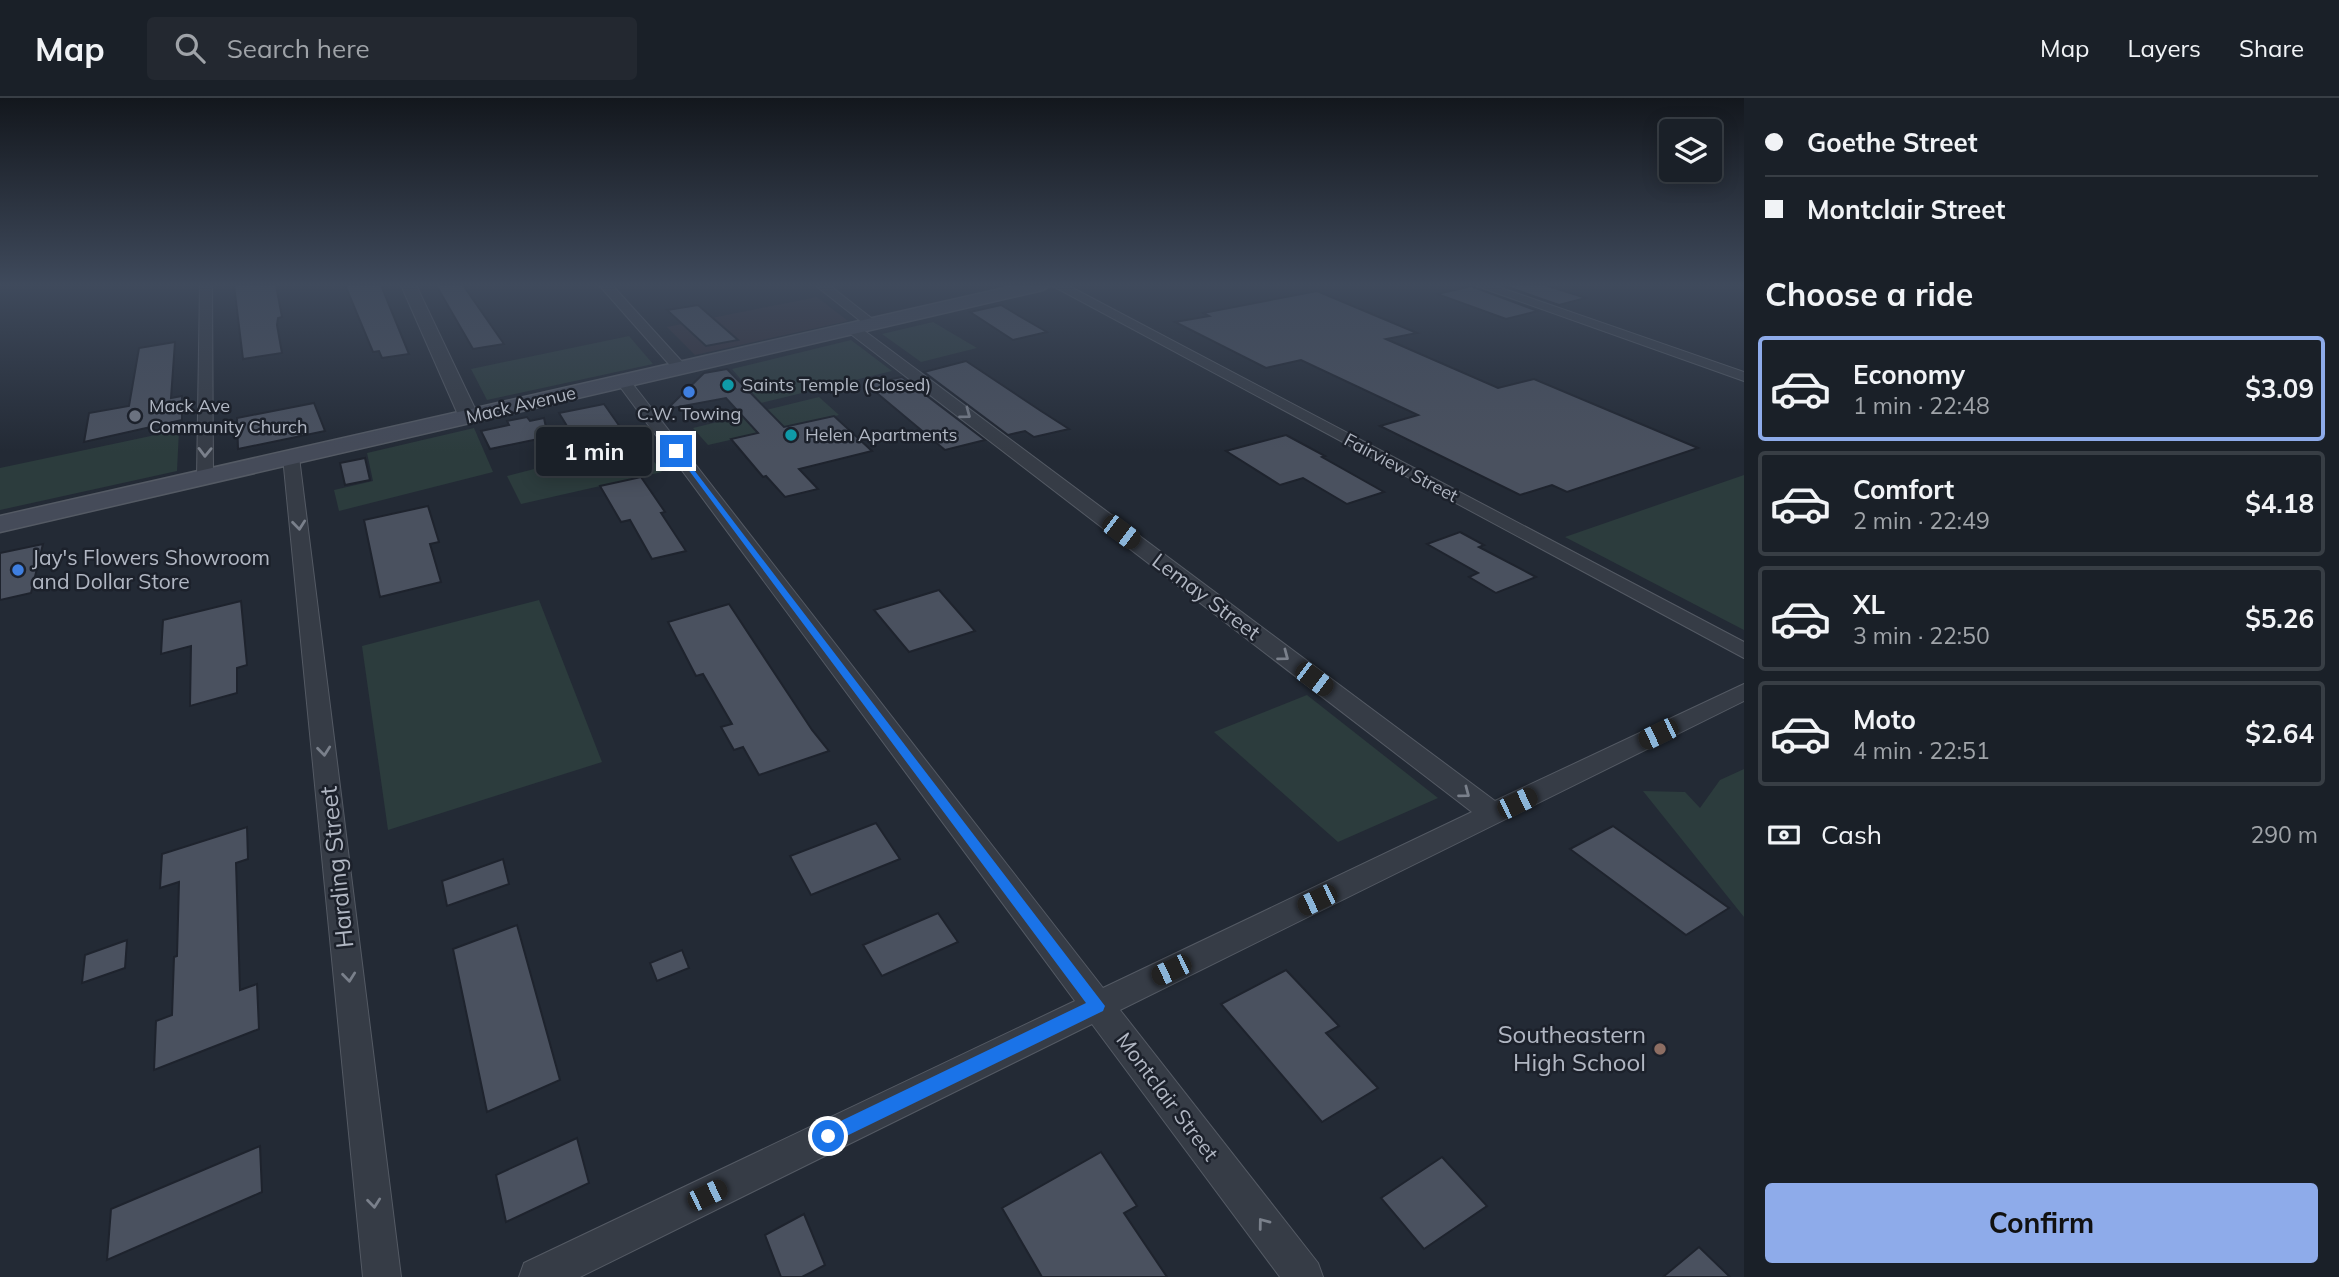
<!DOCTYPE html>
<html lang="en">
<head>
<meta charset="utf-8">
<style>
  body { margin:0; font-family:Mulish,sans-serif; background:#232830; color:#f1f3f6; height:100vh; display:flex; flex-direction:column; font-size:26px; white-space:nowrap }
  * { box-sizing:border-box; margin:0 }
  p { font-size:23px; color:#9fa3a8 }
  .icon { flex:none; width:38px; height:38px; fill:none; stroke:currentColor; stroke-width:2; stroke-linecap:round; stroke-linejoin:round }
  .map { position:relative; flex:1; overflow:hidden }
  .sheet { display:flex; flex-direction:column; background:#1a2028; width:595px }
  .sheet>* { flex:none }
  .top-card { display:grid; align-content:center; height:154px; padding:0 21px; background:#1a2028 }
  .tools { position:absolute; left:1659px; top:21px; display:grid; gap:14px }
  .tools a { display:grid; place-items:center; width:63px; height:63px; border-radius:7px; background:#1a2028; box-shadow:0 4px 18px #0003,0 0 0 2px #383e45; font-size:35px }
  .end { position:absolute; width:32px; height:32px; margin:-16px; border:9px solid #1a73e8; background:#fff; box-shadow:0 0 0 4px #fff }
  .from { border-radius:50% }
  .bubble { position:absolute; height:49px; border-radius:7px; background:#1a2028; box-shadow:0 4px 18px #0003,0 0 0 2px #383e45; font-size:23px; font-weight:700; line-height:49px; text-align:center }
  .car { position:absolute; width:21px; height:42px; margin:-21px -10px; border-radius:9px; box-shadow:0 0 5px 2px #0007; background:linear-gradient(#222 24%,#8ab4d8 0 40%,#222 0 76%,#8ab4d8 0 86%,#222 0) }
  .top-card b { display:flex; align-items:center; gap:24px; height:66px; font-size:26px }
  .top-card b+b { border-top:2px solid #383e45 }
  .top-card i { width:18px; height:18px; background:#f1f3f6 }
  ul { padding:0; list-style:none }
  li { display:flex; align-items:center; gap:21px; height:105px; margin:0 14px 10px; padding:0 7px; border:4px solid #383e45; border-radius:7px }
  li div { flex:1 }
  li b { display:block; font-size:26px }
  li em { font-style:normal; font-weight:700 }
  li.current { border-color:#8eabea }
  li>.icon { width:63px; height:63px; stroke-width:1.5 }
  h2 { padding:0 21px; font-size:32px; line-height:84px }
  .pay { display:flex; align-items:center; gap:18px; height:77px; padding:0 21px; font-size:26px }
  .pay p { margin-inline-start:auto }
  .button { display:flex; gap:14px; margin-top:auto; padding:14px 21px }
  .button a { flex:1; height:80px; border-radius:7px; background:#8eabea; color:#111; font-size:28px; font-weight:700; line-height:80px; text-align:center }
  header { display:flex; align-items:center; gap:42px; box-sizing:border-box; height:98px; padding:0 35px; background:#1a2028; border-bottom:2px solid #383e45 }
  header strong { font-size:33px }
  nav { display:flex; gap:38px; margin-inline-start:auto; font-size:24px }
  .search { width:490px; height:63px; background:#232830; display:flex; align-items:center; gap:18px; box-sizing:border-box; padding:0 24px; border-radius:7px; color:#9fa3a8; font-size:26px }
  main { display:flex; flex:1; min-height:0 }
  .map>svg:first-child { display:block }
  .medical { fill:#33303b }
  .green { fill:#2c3c3d }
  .building { fill:#4a515f; stroke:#1e232d; stroke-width:2 }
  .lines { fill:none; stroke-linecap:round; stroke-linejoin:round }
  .minor-casing { stroke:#545a64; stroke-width:2 }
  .tertiary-casing { stroke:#545a64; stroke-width:2 }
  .secondary-casing { stroke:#545a64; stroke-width:3 }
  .minor { fill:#363c46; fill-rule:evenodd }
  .tertiary { fill:#363c46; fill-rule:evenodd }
  .secondary { fill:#454b59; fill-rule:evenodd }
  .oneway { stroke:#7a808b }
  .route { fill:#1a73e8 }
  .culture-dot { fill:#0f9aa8; stroke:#1c212b; stroke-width:2.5 }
  .shop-dot { fill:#3f7fe0; stroke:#1c212b; stroke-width:2.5 }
  .worship-dot { fill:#6b7280; stroke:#1c212b; stroke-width:2.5 }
  .education-dot { fill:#8d6e63; stroke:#1c212b; stroke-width:2.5 }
  .labels { text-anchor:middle; stroke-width:5; stroke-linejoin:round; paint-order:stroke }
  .far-poi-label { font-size:18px; fill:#b1b7c3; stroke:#1c212b; text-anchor:start }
  .far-street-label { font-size:18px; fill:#b1b7c3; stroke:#1c212b }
  .poi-label { font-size:21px; fill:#b1b7c3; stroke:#1c212b; text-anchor:start }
  .street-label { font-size:21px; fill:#b1b7c3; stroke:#1c212b }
  .near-street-label { font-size:24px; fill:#b1b7c3; stroke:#1c212b }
  .near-poi-label { font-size:24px; fill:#b1b7c3; stroke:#1c212b; text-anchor:end }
</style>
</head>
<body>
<header>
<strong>Map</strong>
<div class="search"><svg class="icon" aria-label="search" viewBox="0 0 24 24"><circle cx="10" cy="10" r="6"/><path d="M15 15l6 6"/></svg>Search here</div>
<nav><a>Map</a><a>Layers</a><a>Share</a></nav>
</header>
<main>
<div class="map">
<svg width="1744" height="1179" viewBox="0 0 1744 1179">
  <rect width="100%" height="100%" fill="#232a35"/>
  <path class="medical" d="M817,199L848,223L695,257L667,229Z"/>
  <g class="green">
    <path d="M933,224L977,250L921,264L882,236Z"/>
    <path d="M629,238L653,266L487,302L471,271Z"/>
    <path d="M851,242L892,273L761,305L732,271Z"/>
    <path d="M819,299L839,317L708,347L693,330Z"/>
    <path d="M474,330L493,374L339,413L334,392L373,383L367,355Z"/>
    <path d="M179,332L177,373L0,412V370Z"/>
    <path d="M639,344L662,374L521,406L507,378Z"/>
    <path d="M1744,377V532L1565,439Z"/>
    <path d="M539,502L602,664L388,732L362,548Z"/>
    <path d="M1307,597L1438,700L1338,744L1214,634Z"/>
    <path d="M1744,671V819L1643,693L1685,694L1700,710L1720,682Z"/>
  </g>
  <g class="building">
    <path d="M234,187H276L282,219L278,220L277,227L282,255L243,261Z"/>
    <path d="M345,187H381L409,256L382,260L379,253L373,254Z"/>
    <path d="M436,187H463L504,246L473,251Z"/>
    <path d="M1502,187H1545L1586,200L1559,207Z"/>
    <path d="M1472,188L1473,189L1538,213L1506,221L1437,196Z"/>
    <path d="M1317,193L1417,235L1386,241L1498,290L1534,281L1698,350L1567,394L1552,387L1520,397L1380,328L1418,317L1301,262L1266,270L1175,224L1209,218L1203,215Z"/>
    <path d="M698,207L738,242L706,248L667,212Z"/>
    <path d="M1001,207L1016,216L1047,234L1013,242L970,214Z"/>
    <path d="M175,244L171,300L182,298V322L84,344L89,315L129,308L139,250Z"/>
    <path d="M966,263L1041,313L1069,331L1034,339L1025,333L1008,337L924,274Z"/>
    <path d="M727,271L784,329L834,318L872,353L799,371L818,391L785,399L766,378L763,379L731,341L758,335L726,300L667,311L704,275Z"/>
    <path d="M902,279L985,342L945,352L866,286Z"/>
    <path d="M314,305L325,333L238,351L237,320Z"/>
    <path d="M604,306L625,336L578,346L559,315Z"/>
    <path d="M527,319L530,323L544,320L548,339L490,351L481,333L509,327L507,323Z"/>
    <path d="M1286,337L1325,358L1322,359L1384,394L1347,406L1303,380L1280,387L1226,353Z"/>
    <path d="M365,360L370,382L345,387L340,365Z"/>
    <path d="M641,379L665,414L661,415L686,453L652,461L630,422L621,424L600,388Z"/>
    <path d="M428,408L439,444L430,446L441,484L380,499L364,422Z"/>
    <path d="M1460,434L1484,447L1479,449L1536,479L1496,495L1469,479L1478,475L1427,446Z"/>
    <path d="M43,446L31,495L0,502V455Z"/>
    <path d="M939,492L975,533L909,554L874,512Z"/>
    <path d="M241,503L247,567L237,570V595L190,608L191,548L161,556L163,522Z"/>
    <path d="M729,506L812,632L829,653L759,677L743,649L734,652L721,629L732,626L703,576L696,578L668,524Z"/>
    <path d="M876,725L900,761L811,797L790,758Z"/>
    <path d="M1613,728L1729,810L1686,837L1570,751Z"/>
    <path d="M247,729L248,761L236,765L240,892L257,886L259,931L154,972L156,923L172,917L174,859L177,858L179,784L160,790L162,756Z"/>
    <path d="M503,761L509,786L447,808L442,783Z"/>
    <path d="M938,815L958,844L882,878L863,847Z"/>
    <path d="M517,827L560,982L487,1014L453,851Z"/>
    <path d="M127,842L125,870L82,885L85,857Z"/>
    <path d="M682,852L689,870L657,883L650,865Z"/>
    <path d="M1286,872L1339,928L1326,935L1378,990L1322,1024L1221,906Z"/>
    <path d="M577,1040L589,1085L506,1124L496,1077Z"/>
    <path d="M260,1048L262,1094L107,1162L111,1111Z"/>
    <path d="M1101,1054L1137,1108L1124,1115L1167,1179H1042L1002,1110Z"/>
    <path d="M1442,1059L1487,1108L1424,1151L1381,1100Z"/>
    <path d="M804,1116L825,1167L802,1179H781L765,1137Z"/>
    <path d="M1699,1149L1730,1179H1663Z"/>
  </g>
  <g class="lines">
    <g class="minor-casing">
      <g id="minor">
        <path d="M200,187H212L213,379L205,384L197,379Z"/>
        <path d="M599,187H612L685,267V273H675Z"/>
        <path d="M815,187H829L879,226L868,229Z"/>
        <path d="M1051,187H1067L1744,544V560Z"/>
        <path d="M1474,187H1493L1744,274V283Z"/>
        <path d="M848,228H858L1495,703L1744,586V603L1120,912L1318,1165L1323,1179H1280L1092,926L580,1179H519L524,1165L1075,903L618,286V280H628L1103,890L1472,714L848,234Z"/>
        <path d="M291,354L299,359L401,1179H363L283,359Z"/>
      </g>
    </g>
    <g class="tertiary-casing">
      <path id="tertiary" d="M401,187H416L479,319L476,323L469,325L459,319Z"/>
    </g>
    <g class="secondary-casing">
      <path id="secondary" d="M1018,187H1051L1043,192L0,434V418Z"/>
    </g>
    <use href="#minor" class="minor"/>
    <use href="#tertiary" class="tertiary"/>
    <use href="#secondary" class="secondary"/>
  </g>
  <defs><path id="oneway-chevron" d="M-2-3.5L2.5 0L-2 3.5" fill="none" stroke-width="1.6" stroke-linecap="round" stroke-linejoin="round" transform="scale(1.75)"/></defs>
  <g class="oneway">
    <use href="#oneway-chevron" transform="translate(966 316) rotate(37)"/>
    <use href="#oneway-chevron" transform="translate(205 354) rotate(91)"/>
    <use href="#oneway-chevron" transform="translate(299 427) rotate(84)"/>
    <use href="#oneway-chevron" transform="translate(1284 558) rotate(37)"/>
    <use href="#oneway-chevron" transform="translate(324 653) rotate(84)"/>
    <use href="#oneway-chevron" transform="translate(1465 695) rotate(37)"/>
    <use href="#oneway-chevron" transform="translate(349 879) rotate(84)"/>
    <use href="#oneway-chevron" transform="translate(374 1105) rotate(84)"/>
    <use href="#oneway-chevron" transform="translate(1263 1125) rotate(-127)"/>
  </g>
  <linearGradient id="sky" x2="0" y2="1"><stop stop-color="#13171d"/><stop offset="0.53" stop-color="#3f4a5c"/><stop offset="1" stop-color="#3f4a5c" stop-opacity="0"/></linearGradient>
  <rect width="1744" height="353" fill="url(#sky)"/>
  <path class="route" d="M673,351H678L1105,908L1103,913L828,1047L822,1044L819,1038L822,1032L1086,905Z"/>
  <g class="culture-dot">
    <circle cx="728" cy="287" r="7"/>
    <circle cx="791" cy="337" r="7"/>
  </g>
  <g class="shop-dot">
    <circle cx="689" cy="294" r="7"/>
    <circle cx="18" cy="472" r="7"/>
  </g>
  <circle class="worship-dot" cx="135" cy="318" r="7"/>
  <circle class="education-dot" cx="1660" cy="951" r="7"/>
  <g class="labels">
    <g class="far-poi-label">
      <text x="742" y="293">Saints Temple (Closed)</text>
      <text x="149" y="314">Mack Ave<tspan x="149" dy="21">Community Church</tspan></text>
      <text x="689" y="322" text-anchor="middle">C.W. Towing</text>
      <text x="805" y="343">Helen Apartments</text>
    </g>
    <g class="far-street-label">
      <text transform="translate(521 307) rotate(-13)" y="6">Mack Avenue</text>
      <text transform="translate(1401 370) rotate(28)" y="6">Fairview Street</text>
    </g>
    <g class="poi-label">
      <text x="32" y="467">Jay's Flowers Showroom<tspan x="32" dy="24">and Dollar Store</tspan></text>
    </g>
    <g class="street-label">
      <text transform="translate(1206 499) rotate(37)" y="7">Lemay Street</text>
      <text transform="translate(1167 999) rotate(53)" y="7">Montclair Street</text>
    </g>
    <g class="near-street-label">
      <text transform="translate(337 769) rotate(-96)" y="8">Harding Street</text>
    </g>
    <g class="near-poi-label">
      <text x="1646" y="945">Southeastern<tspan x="1646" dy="28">High School</tspan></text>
    </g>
  </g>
</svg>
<div class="tools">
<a><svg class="icon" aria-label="layers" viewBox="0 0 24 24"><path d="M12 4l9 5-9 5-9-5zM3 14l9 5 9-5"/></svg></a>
</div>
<i class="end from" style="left:828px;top:1038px"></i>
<i class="end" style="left:676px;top:353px"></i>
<div class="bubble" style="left:536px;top:329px;width:116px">1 min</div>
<i class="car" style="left:1121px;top:434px;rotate:127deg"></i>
<i class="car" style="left:1314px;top:581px;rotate:127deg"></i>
<i class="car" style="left:1658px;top:636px;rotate:244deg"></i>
<i class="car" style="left:1517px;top:705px;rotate:64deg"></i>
<i class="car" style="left:1317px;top:802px;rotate:244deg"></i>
<i class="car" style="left:1171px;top:872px;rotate:244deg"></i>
<i class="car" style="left:707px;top:1097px;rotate:64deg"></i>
</div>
<section class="sheet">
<div class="top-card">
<b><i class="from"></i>Goethe Street</b>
<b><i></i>Montclair Street</b>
</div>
<h2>Choose a ride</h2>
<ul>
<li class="current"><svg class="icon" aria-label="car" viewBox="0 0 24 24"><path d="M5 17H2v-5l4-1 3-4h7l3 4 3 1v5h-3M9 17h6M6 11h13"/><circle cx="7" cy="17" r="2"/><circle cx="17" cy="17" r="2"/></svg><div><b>Economy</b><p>1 min · 22:48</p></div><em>$3.09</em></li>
<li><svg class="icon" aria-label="car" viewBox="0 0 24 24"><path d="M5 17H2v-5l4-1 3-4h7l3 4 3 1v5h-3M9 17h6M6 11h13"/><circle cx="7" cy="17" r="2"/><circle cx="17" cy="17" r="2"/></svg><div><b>Comfort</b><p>2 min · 22:49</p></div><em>$4.18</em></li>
<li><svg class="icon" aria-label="car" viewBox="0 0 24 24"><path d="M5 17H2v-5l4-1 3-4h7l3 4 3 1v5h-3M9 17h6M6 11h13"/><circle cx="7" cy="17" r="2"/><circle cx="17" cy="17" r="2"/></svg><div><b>XL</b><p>3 min · 22:50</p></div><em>$5.26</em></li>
<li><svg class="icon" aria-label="car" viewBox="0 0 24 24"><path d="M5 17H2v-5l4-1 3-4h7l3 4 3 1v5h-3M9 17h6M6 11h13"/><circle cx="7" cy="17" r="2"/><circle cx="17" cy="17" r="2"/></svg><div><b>Moto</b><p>4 min · 22:51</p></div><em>$2.64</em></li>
</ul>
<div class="pay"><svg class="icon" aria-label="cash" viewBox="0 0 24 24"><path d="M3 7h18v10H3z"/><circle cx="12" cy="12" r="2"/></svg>Cash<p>290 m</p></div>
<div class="button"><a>Confirm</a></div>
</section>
</main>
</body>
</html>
